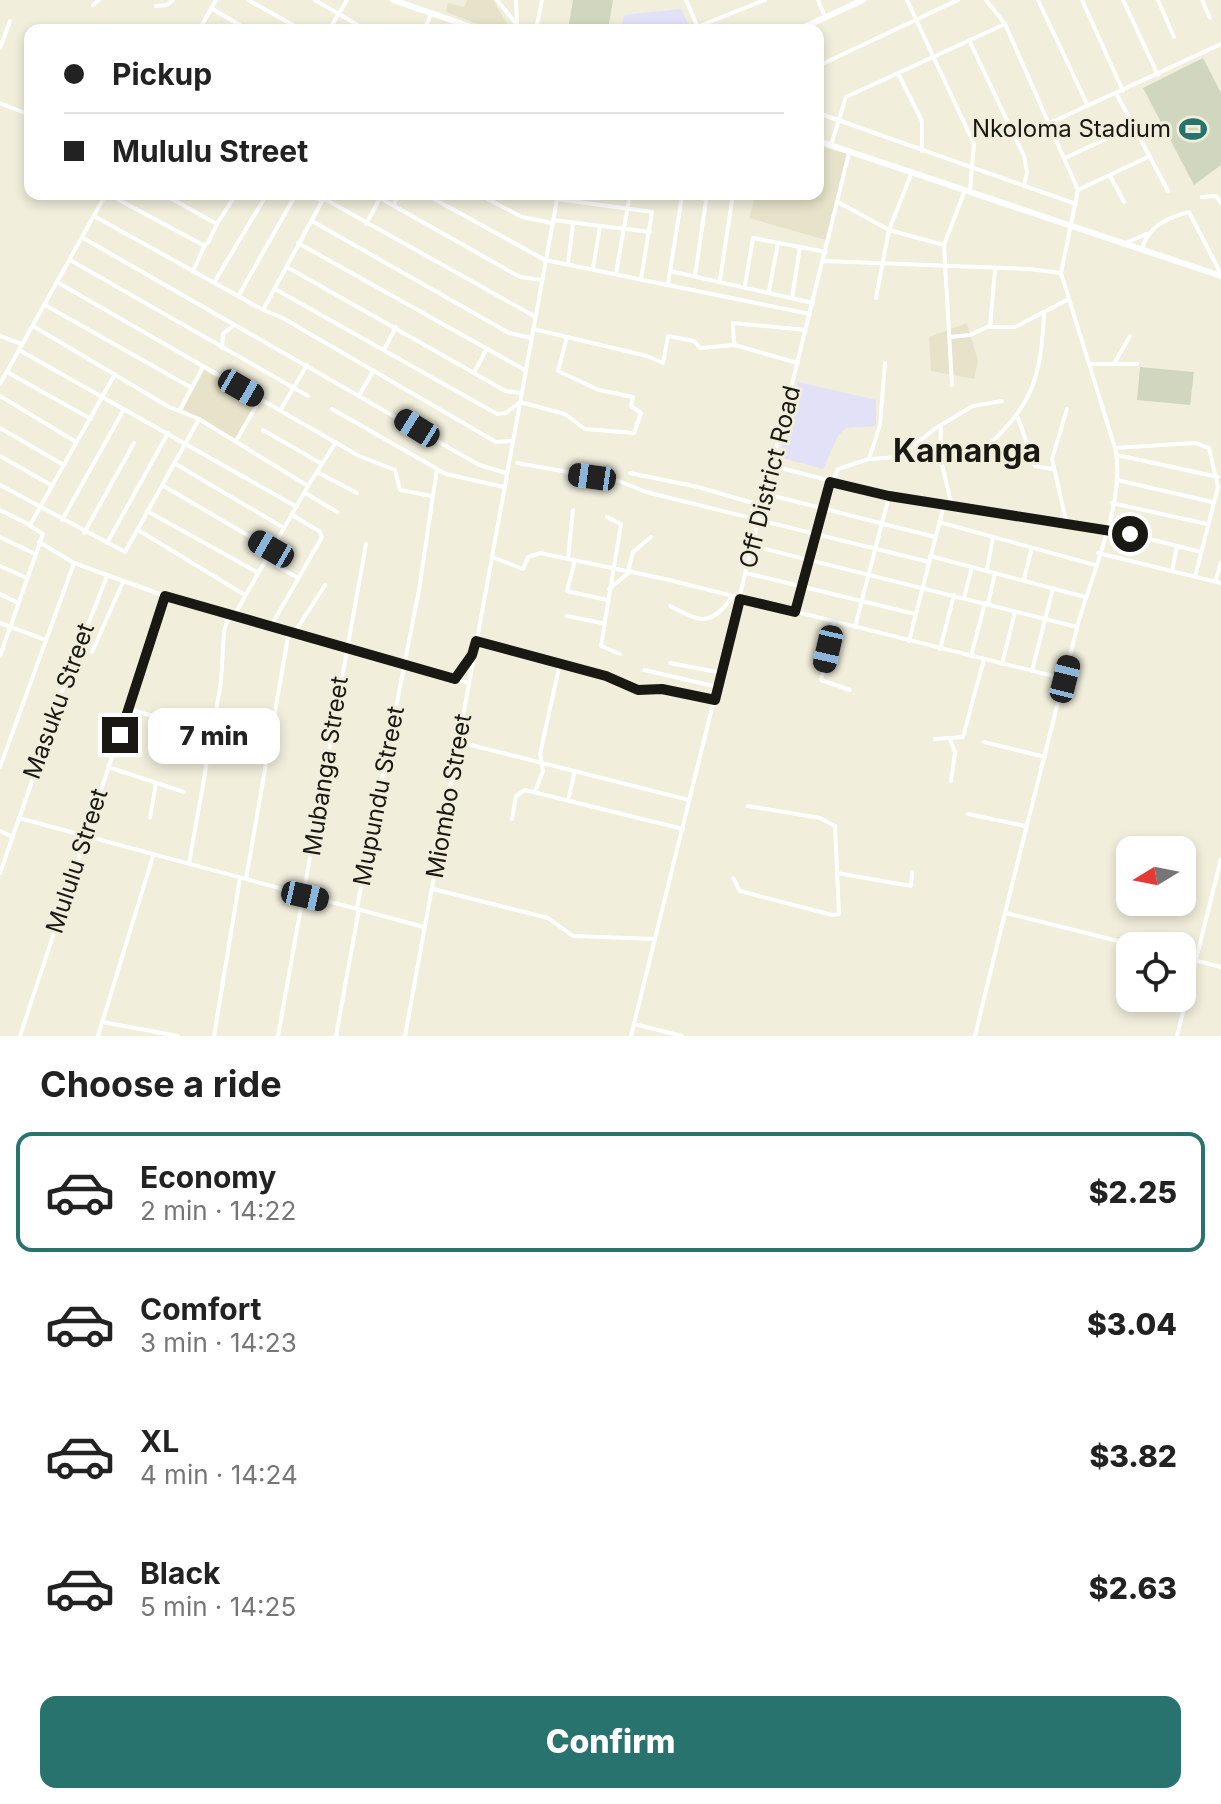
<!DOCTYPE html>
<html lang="en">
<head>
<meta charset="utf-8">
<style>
  body { margin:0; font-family:Inter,sans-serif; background:#f6f6f6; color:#222; height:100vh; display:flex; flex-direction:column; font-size:30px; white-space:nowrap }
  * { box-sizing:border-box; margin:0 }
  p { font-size:26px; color:#767676 }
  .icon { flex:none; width:44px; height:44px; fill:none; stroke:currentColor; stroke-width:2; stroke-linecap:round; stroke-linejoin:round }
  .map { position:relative; height:1036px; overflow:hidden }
  .side { display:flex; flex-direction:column; background:#fff; flex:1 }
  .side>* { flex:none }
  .top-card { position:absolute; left:24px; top:24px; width:800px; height:176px; border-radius:16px; box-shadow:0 4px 12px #0003; display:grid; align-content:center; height:176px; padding:0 40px; background:#fff }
  .needle { width:52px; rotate:260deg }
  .tools { position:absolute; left:1116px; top:836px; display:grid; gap:16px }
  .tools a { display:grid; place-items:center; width:80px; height:80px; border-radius:16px; background:#fff; box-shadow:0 4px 12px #0003; font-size:40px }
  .end { position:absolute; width:36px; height:36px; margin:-18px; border:10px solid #191812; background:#fff; box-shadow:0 0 0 4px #fff }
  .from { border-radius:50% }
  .bubble { position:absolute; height:56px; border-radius:16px; background:#fff; box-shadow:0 4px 12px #0003; font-size:26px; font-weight:800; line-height:56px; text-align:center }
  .car { position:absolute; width:24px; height:48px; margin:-24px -12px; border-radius:10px; box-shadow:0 0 6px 2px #0007; background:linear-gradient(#222 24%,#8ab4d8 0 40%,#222 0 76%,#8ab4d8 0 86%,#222 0) }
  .top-card b { display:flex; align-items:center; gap:28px; height:76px; font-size:30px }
  .top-card b+b { border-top:2px solid #e0e0e0 }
  .top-card i { width:20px; height:20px; background:#222 }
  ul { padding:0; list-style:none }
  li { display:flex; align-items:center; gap:24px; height:120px; margin:0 16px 12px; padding:0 24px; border:4px solid transparent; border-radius:16px }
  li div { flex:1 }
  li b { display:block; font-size:30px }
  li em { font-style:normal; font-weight:800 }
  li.active { border-color:#29736f }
  li>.icon { width:72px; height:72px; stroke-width:1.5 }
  h2 { padding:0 40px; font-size:36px; line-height:96px }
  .button { display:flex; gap:16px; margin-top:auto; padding:16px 40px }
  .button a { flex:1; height:92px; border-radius:16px; background:#29736f; color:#fff; font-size:32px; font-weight:800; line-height:92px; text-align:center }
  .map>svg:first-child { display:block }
  .built { fill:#e7e3ca }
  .education { fill:#e3e1f7 }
  .green { fill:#d0d7be }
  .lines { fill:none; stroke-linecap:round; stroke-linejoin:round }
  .minor { stroke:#fff; stroke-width:4 }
  .tertiary { stroke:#fff; stroke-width:6 }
  .route { stroke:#191812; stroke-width:10 }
  .labels { text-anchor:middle; stroke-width:6; stroke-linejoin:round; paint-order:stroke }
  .poi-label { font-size:24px; fill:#191812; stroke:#f1eedc; text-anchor:end }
  .street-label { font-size:24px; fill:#191812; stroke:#f1eedc }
  .district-label { font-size:32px; font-weight:bold; fill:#191812; stroke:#f1eedc }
</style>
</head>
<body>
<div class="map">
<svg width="1221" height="1036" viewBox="0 0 1221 1036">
  <rect width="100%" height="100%" fill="#f1eedc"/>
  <g class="built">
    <path d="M467,0H493L511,30H494L446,12L448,3L464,7Z"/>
    <path d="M818,146L848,154L826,240L749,218L756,194H818Z"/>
    <path d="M967,323L978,361L974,379L931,371L929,337Z"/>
    <path d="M204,370L257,400L235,439L183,409Z"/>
  </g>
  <g class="education">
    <path d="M681,9L691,30H621L624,15Z"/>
    <path d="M798,382L876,400V426L846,428L838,436L823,469L779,457Z"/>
  </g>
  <g class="green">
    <path d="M573,0H613L608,30H568Z"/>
    <path d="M1203,58L1221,93V165L1194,185L1143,88Z"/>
    <path d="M1140,367L1194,372L1190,405L1137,400Z"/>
  </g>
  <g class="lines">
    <g class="minor">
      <path d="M248,0L302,30"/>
      <path d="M315,0L366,30"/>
      <path d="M497,0L517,25L528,30"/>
      <path d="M516,0L517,25"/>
      <path d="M686,0L699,30"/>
      <path d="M818,0L825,17"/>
      <path d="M907,0L974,144L970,190"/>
      <path d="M1038,0L1088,106"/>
      <path d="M1082,0L1123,91"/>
      <path d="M1123,0L1158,75"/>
      <path d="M1158,0L1174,37"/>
      <path d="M1202,0L1210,18"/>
      <path d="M93,5L99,0"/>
      <path d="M156,6L167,5L173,0"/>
      <path d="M211,8L248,30"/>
      <path d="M697,27L765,0"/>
      <path d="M199,30L216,0"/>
      <path d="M329,30L347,0"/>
      <path d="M424,30L431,14"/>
      <path d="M536,30L542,0"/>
      <path d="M969,40L1024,156L1027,172L1024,186"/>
      <path d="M0,48L10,21"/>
      <path d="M818,66L958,0"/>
      <path d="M898,73L922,121V151"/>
      <path d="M1116,93L1168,191"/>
      <path d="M0,103L30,115"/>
      <path d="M818,113L1076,204"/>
      <path d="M1050,123L1221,44"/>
      <path d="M831,145L846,97L1005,24"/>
      <path d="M1067,157L1134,126"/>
      <path d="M1110,176L1124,202"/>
      <path d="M1078,190L1150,156"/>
      <path d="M108,194L203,245L208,243L217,224"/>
      <path d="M163,194L217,224L236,194"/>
      <path d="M309,194L321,201"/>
      <path d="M425,194L545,260L810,314"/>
      <path d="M478,194L522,217L552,223"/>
      <path d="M671,194L707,199"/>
      <path d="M1202,197L1216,196L1221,203"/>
      <path d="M323,198L534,316"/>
      <path d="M380,198L520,277L542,280"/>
      <path d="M557,199L652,212L641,279"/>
      <path d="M838,202L889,230L944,245"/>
      <path d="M394,204L399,194"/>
      <path d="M94,216L263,310L326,194"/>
      <path d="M553,220L650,232"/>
      <path d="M312,221L509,333L531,338"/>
      <path d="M366,224L380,198L371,194"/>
      <path d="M83,238L479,465L506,473"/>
      <path d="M298,243L525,370"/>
      <path d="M1126,243L1146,234"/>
      <path d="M1142,249C1148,226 1167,218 1189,212L1221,274"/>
      <path d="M70,260L308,396"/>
      <path d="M824,261L1029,269L1061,273"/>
      <path d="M568,263L573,224"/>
      <path d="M287,267L474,373L486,350"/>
      <path d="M593,268L600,227"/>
      <path d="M193,271L205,245"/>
      <path d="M670,271L813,303"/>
      <path d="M616,273L630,194"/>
      <path d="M695,276L707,194"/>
      <path d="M720,280L733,194"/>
      <path d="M215,281L267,194"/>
      <path d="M57,282L359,456L395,470L400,490L432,496"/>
      <path d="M668,284L682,196"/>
      <path d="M745,285L753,238L826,252"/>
      <path d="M275,289L497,414L506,413L520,402L565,414L585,429L634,433L641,413L631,406L633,397L599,390L558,371L567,337"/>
      <path d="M769,291L778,243"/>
      <path d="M239,295L296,194"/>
      <path d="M792,298L800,247"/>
      <path d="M876,298L889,230L912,172"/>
      <path d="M45,305L192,388"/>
      <path d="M263,310L281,317L496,442L512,441"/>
      <path d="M33,326L169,407L199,419"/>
      <path d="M990,327L995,270"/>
      <path d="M533,329L647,356L663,363L668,336L694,341L700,348L734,345L798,363"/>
      <path d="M0,336L22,344"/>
      <path d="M950,337L970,335L987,327H1015L1067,300"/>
      <path d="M734,345L733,323L806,330"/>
      <path d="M222,348L223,334L234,325"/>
      <path d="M19,350L297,507"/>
      <path d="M384,350L396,327"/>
      <path d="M1115,362L1130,336"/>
      <path d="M1090,364H1137"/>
      <path d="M7,372L91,419"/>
      <path d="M474,373L505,391L521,393"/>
      <path d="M0,384L106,194"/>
      <path d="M952,385L944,245L965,190"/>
      <path d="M360,394L372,373"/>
      <path d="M0,396L76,442"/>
      <path d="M281,409L307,365"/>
      <path d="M332,409L446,474L504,487"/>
      <path d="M180,410L203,367"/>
      <path d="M1018,418L1035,466L1052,469"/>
      <path d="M941,425L940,456L952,506"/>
      <path d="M0,428L62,464"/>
      <path d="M263,430L322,464"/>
      <path d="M236,441L260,399"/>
      <path d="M985,448C1033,406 1041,376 1044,314"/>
      <path d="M1115,448L1195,443L1209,448L1218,487L1195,577"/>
      <path d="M1117,455L1218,477"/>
      <path d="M0,456L51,485"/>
      <path d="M869,459L880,425L885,363"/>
      <path d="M174,463L284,528"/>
      <path d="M517,463L619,481L646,492L929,562"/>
      <path d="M773,466L889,496L1105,532"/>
      <path d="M317,472L357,493"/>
      <path d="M630,473L698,487L763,506"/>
      <path d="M1117,480L1212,502"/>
      <path d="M0,485L125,552L199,419L308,486L235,614"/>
      <path d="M162,485L271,549"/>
      <path d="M308,486L336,442"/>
      <path d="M305,493L337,512"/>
      <path d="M766,494L935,537"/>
      <path d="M1112,503L1207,524"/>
      <path d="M0,510L30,525L115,374"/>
      <path d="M147,511L257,572"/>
      <path d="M607,517L621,524L601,646L620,654"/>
      <path d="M750,518L754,503"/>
      <path d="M62,520L123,411"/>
      <path d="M939,522L1095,565"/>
      <path d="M1067,525L1052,459L1067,409"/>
      <path d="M1106,528L1201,552"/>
      <path d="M138,530L245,595"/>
      <path d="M84,533L134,443"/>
      <path d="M0,537L35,554"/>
      <path d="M39,542L74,563L165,596L469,683"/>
      <path d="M107,543L168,433"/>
      <path d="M753,546L1077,627"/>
      <path d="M1098,553L1221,583"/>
      <path d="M930,556L1085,597"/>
      <path d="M492,557L523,569L528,557L540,553L665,579L1065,679"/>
      <path d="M568,558L573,510"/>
      <path d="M265,559L298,578"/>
      <path d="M575,560L567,591L607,600"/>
      <path d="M0,566L27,578"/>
      <path d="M987,570L993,538"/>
      <path d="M628,571L633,552L651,537"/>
      <path d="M1172,571L1177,547"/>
      <path d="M746,573L915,614"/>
      <path d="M1024,579L1031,551"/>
      <path d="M1215,582L1221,563"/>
      <path d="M609,589L631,571"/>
      <path d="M0,594L18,603"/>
      <path d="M964,598L972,567"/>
      <path d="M988,604L995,573"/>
      <path d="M670,606C700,622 711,627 732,597"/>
      <path d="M795,612L822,509L838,469L869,459L899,457L936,428L973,406L1002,401"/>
      <path d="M567,616L602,623"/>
      <path d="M834,622L821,680L850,690"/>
      <path d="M0,623L46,640"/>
      <path d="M271,626L322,537L319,531L292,515"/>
      <path d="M855,627L889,496"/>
      <path d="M295,632L325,585"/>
      <path d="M476,641L606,676L638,690L662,689L715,700"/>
      <path d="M909,641L944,505"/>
      <path d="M940,649L954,595"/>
      <path d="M92,652L123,582"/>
      <path d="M0,656L43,534L30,526"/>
      <path d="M971,656L985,603"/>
      <path d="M670,663L722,673"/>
      <path d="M1002,664L1015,612"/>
      <path d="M644,670L718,687"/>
      <path d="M1032,671L1053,588"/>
      <path d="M455,679L471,657"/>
      <path d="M129,709L211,733"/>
      <path d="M935,739L963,737L984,659"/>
      <path d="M950,739L955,752L951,781"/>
      <path d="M459,742L689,800"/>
      <path d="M984,742L1045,757"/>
      <path d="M0,767L74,563"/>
      <path d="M108,767L184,792"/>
      <path d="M535,792L543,771L540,754L560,663"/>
      <path d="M568,800L575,771"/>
      <path d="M968,814L1025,826"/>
      <path d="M19,818L424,927"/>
      <path d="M150,818L156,783"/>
      <path d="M512,819L516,796L525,790L683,829"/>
      <path d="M0,831L13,837"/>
      <path d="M189,864L221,682L224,631L230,613"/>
      <path d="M0,873L37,767V756L107,576"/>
      <path d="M837,873L911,886L912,872"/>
      <path d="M733,878L740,891L832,915L839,914L835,826L820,818L748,806"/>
      <path d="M246,879L289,631"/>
      <path d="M433,889L548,918L573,936L655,939"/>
      <path d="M357,908L419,590L437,469"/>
      <path d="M1006,913L1138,946"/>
      <path d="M1182,957L1221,967"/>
      <path d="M102,1022L178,1036"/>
      <path d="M634,1024L682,1036"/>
      <path d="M20,1036L165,596"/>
      <path d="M98,1036L153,856"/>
      <path d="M214,1036L240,878"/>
      <path d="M278,1036L366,544"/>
      <path d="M336,1036L359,909"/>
      <path d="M405,1036L558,194"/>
      <path d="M631,1036L849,153"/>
      <path d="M975,1036C1008,898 1043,761 1078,624C1091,576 1127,497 1115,448L1061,273L1078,190L1005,24L986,0"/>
      <path d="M1177,1036L1221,859"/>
    </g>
    <g class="tertiary">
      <path d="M393,0L480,30"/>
      <path d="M798,30L863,0"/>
      <path d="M818,141L1221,276"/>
    </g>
  </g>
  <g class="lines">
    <path class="route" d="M120,735L165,596L455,679L472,655L476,641L606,676L638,690L662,689L715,700L740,599L795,612L830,482L889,496L1130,534"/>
  </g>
  <defs>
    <g id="stadium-bare" transform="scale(2.16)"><path d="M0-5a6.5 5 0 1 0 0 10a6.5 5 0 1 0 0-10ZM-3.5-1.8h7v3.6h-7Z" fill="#29736f" stroke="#f1eedc" stroke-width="2.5" paint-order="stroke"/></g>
  </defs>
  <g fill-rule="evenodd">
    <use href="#stadium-bare" x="1193" y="129"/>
  </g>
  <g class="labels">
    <g class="poi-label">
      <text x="1171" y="137">Nkoloma Stadium</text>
    </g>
    <g class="street-label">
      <text transform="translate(770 477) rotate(-76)" y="8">Off District Road</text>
      <text transform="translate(59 701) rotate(-70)" y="8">Masuku Street</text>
      <text transform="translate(326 766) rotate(-81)" y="8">Mubanga Street</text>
      <text transform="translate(379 796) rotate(-79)" y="8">Mupundu Street</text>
      <text transform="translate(449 796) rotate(-80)" y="8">Miombo Street</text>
      <text transform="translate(77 861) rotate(-72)" y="8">Mululu Street</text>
    </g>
    <g class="district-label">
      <text x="967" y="462">Kamanga</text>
    </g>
  </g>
</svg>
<div class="tools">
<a><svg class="needle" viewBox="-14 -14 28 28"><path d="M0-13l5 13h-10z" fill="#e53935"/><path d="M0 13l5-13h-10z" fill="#767676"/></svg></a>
<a><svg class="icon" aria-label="locate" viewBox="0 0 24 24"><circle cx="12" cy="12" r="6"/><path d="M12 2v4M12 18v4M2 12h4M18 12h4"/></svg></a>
</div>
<i class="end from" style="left:1130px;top:534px"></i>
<i class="end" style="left:120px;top:735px"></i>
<div class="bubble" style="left:148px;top:708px;width:132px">7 min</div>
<i class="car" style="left:241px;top:388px;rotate:120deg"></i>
<i class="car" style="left:417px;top:428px;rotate:302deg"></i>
<i class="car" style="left:592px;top:477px;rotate:278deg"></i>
<i class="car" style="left:271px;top:549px;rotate:300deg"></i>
<i class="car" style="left:828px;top:649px;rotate:193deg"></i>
<i class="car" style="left:1065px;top:679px;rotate:14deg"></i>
<i class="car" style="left:305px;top:896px;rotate:103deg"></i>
<div class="top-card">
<b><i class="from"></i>Pickup</b>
<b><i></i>Mululu Street</b>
</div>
</div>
<section class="side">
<h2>Choose a ride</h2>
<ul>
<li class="active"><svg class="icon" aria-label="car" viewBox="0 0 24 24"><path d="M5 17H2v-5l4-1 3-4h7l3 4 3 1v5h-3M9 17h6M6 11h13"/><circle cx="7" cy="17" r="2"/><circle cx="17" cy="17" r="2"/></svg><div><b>Economy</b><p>2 min · 14:22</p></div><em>$2.25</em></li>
<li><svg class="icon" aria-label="car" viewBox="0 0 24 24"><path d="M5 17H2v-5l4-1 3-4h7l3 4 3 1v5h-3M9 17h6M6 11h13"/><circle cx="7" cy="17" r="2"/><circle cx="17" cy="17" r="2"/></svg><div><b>Comfort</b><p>3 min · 14:23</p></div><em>$3.04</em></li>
<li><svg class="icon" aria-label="car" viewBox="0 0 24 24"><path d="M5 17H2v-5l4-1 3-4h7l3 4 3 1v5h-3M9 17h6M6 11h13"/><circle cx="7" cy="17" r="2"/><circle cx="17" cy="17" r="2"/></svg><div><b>XL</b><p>4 min · 14:24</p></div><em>$3.82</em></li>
<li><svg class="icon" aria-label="car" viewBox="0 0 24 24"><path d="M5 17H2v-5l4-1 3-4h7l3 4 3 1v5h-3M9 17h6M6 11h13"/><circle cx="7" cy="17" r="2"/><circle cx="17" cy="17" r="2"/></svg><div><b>Black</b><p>5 min · 14:25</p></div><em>$2.63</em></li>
</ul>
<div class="button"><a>Confirm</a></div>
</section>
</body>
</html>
